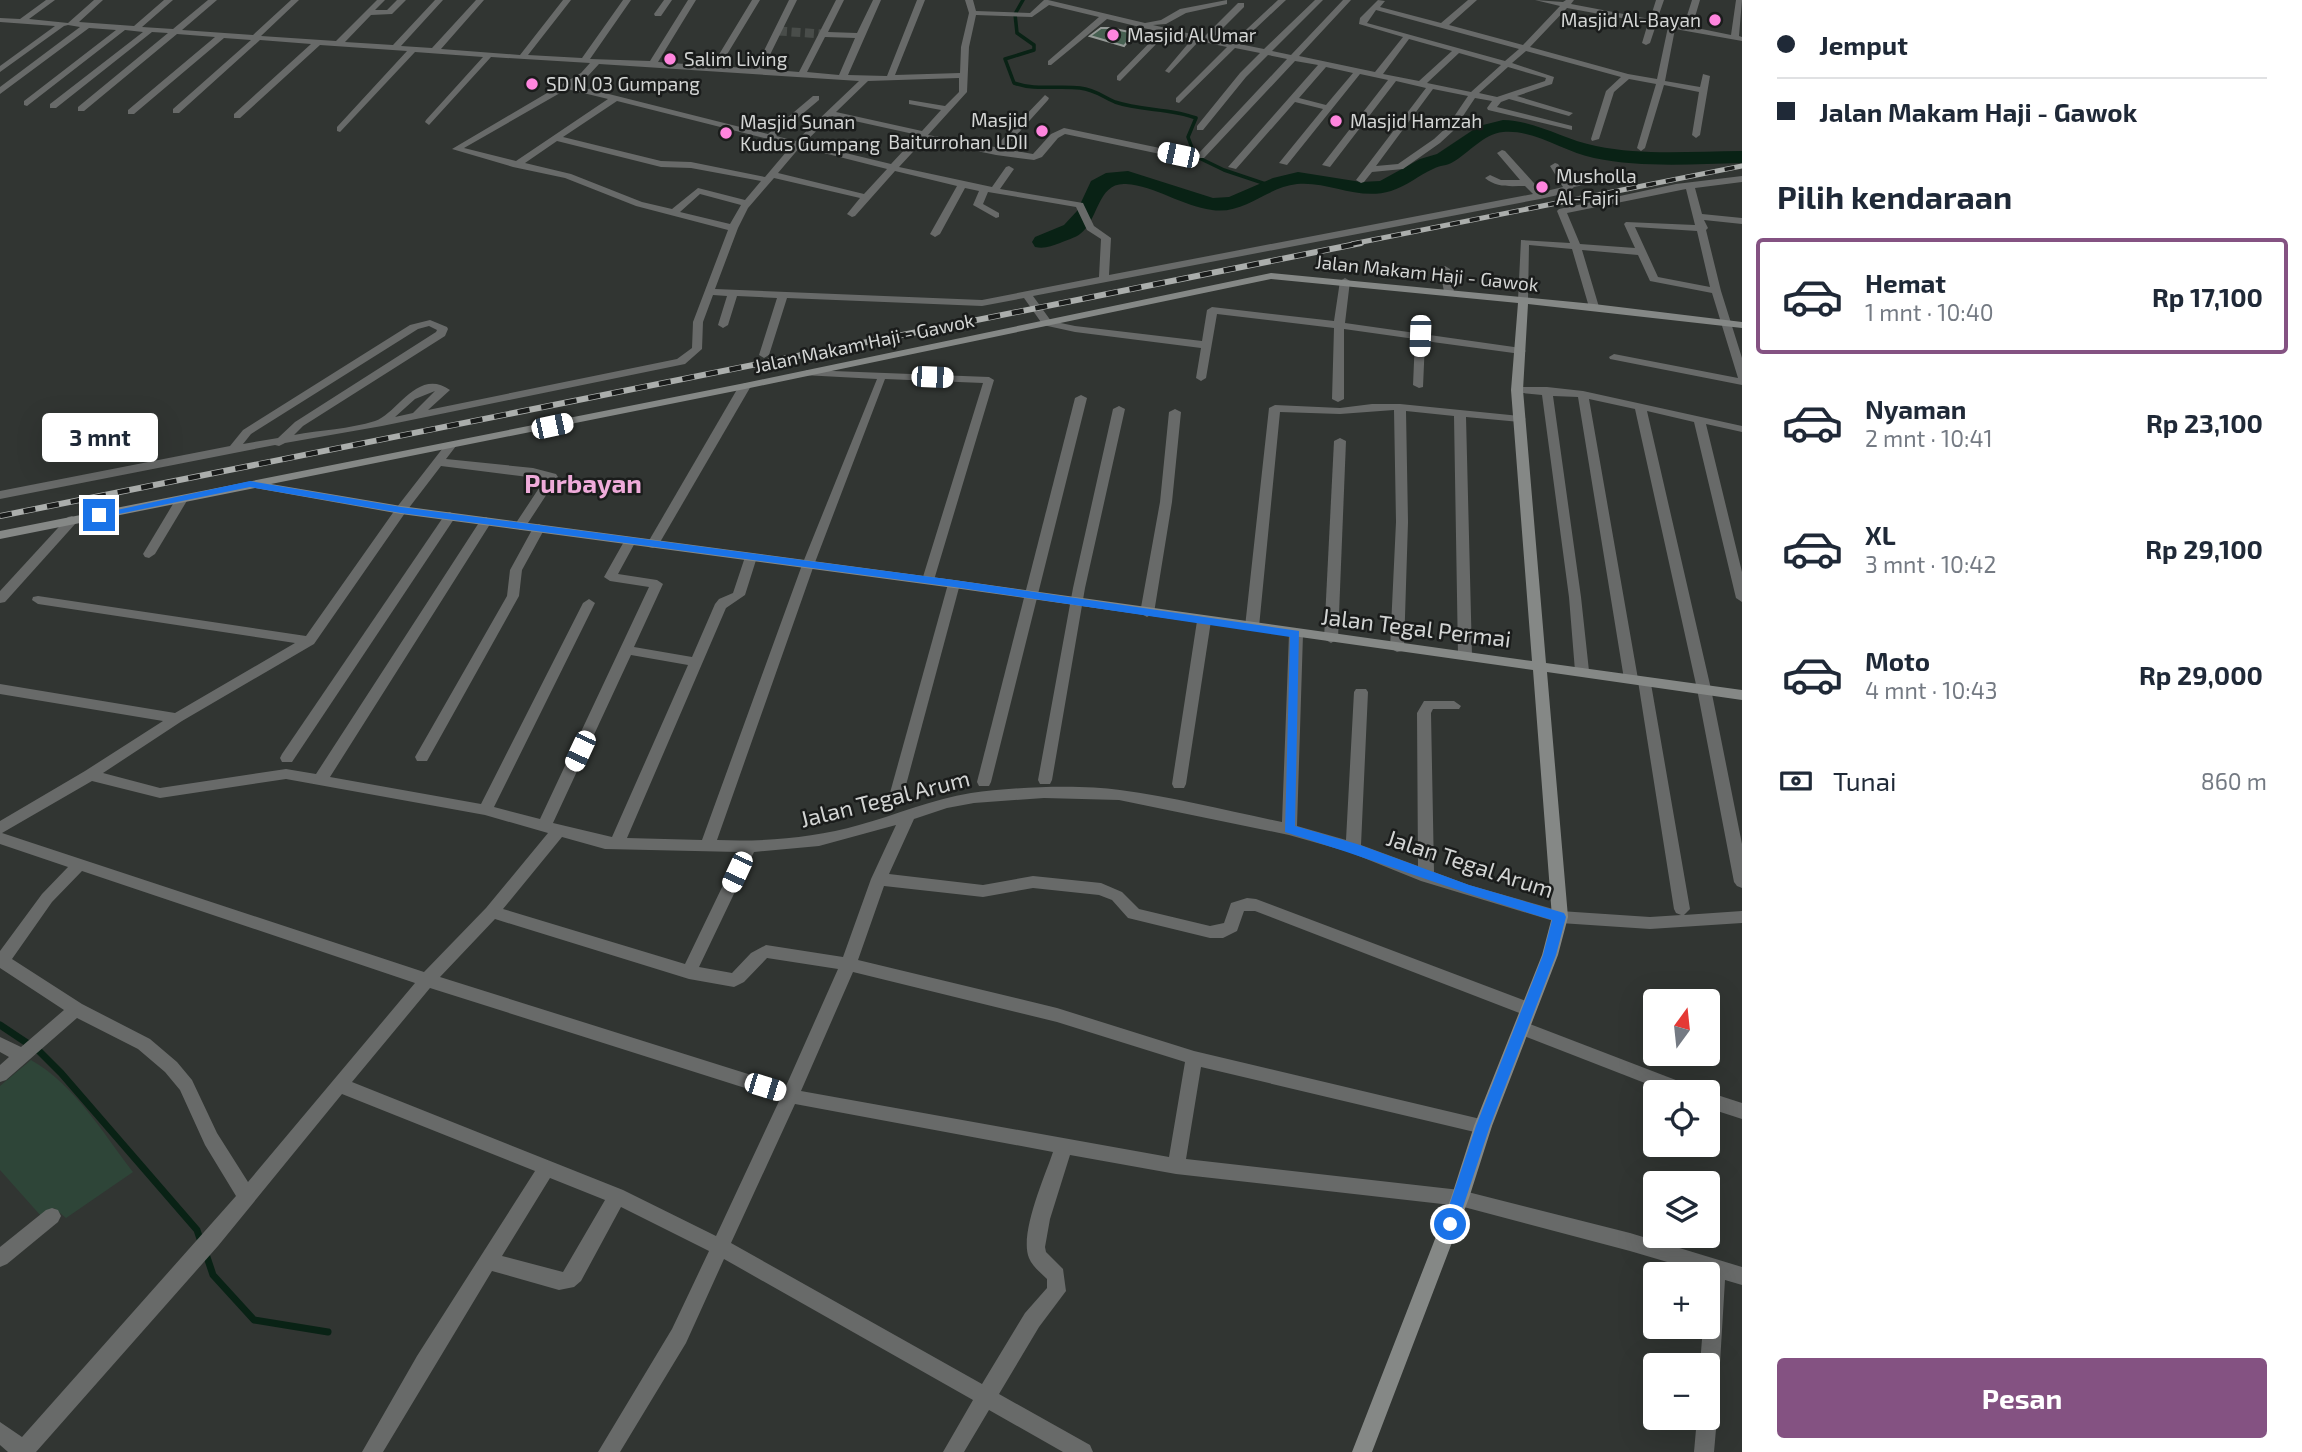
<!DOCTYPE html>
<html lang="id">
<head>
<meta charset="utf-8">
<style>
  body { margin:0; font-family:"Exo 2",sans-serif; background:#f6f6f7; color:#1f2937; height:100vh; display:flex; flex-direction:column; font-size:26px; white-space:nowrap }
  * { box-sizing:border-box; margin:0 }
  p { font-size:23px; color:#747a83 }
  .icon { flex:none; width:38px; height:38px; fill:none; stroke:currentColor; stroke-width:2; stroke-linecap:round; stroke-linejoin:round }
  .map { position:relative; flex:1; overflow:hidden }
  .side { display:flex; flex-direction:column; background:#fff; width:560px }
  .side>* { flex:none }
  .guide { display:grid; align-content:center; height:154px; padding:0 35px; background:#fff }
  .needle { width:46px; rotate:15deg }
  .tools { position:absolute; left:1643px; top:989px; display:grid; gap:14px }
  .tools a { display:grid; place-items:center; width:77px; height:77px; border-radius:7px; background:#fff; box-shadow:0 7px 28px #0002; font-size:35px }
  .end { position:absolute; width:32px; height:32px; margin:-16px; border:9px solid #1a73e8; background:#fff; box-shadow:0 0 0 4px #fff }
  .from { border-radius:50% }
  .bubble { position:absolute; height:49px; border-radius:7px; background:#fff; box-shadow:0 7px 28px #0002; font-size:23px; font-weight:700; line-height:49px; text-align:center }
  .car { position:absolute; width:21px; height:42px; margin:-21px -10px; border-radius:9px; box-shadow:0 0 5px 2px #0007; background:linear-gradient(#fff 24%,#345 0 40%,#fff 0 76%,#345 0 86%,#fff 0) }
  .guide b { display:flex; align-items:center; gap:24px; height:66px; font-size:26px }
  .guide b+b { border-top:2px solid #e0e1e3 }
  .guide i { width:18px; height:18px; background:#1f2937 }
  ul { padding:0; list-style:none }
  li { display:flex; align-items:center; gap:21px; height:116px; margin:0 14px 10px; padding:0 21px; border:4px solid transparent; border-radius:7px }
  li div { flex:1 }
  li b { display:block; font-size:26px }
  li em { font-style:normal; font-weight:700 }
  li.on { border-color:#845282 }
  li>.icon { width:63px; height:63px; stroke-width:1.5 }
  h2 { padding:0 35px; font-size:32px; line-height:84px }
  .pay { display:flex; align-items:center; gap:18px; height:77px; padding:0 35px; font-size:26px }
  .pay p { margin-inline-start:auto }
  .action { display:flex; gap:14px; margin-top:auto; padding:14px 35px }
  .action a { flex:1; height:80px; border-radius:7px; background:#845282; color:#fff; font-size:28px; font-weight:700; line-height:80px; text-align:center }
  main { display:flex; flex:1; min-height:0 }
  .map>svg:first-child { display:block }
  .green { fill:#2e4538 }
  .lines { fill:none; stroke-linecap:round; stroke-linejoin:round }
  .stream-far1 { stroke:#092215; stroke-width:3.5 }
  .stream { stroke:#092215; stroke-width:7 }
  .river { fill:#092215; fill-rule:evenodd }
  .building { fill:#466051; stroke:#949996; stroke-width:2 }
  .street-tunnel { stroke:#494d4a; stroke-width:9; stroke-dasharray:9 4.5; stroke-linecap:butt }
  .street { fill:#686a69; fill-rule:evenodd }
  .secondary { fill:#858886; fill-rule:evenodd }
  .rail-far1-casing { stroke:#abaeac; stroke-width:5 }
  .rail-casing { stroke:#abaeac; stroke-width:6 }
  .rail-far1 { stroke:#1a1c1b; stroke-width:3.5; stroke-dasharray:10; stroke-linecap:butt }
  .rail { stroke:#1a1c1b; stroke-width:4.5; stroke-dasharray:12; stroke-linecap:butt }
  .route { fill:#1a73e8 }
  .poi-dot { fill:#ff85de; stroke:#1a1c1b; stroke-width:2.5 }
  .labels { text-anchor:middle; stroke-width:5; stroke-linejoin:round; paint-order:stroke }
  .far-poi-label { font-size:19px; fill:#d3d5d4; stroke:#1a1c1b; text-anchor:start }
  .far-street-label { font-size:19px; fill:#d3d5d4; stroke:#1a1c1b }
  .street-label { font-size:23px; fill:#d3d5d4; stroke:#1a1c1b }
  .quarter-label { font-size:26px; font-weight:bold; fill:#efabda; stroke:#1a1c1b }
</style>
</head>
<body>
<main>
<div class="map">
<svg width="1742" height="1452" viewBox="0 0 1742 1452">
  <rect width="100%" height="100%" fill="#313532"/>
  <path class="green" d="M31,1060C75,1085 102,1132 133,1172L66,1218L54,1208L41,1216L0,1170V1086Z"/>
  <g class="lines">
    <path class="stream-far1" d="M1023,0L1015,14L1017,33L1034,45V50L1005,59L1014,83C1035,91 1058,85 1080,88C1096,90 1101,96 1115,102C1141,111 1170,108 1196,118L1188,137L1195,156L1224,170L1272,186"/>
    <g class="stream">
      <path d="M0,1025L39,1051L61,1073L197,1230L201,1242"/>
      <path d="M206,1254L213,1275L254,1320L328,1332"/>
    </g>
    <path class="river" d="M1503,120C1537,121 1564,140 1596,146C1644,156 1694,151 1742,151V163C1693,164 1642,168 1594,158C1564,152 1534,129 1503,132C1483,134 1469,153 1453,162C1447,166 1440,165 1433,169C1419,175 1407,186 1391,191C1358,201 1329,181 1297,184C1267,187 1244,215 1212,210C1182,206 1155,186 1126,184C1097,182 1099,220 1080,234C1075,238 1066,240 1060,243C1051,246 1045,249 1035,247L1032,242L1035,237L1064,225L1077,211L1091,181L1106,173L1128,171L1213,198L1229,197L1273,178L1298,172L1361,182L1380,181L1420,159L1437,154L1479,126Z"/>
  </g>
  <path class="building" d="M1101,28H1110L1134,33L1124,46L1090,36Z"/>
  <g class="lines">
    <path class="street-tunnel" d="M778,31L823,34"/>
    <g class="street">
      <path d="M46,0H55L29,19L68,23L94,0H103L79,22L134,26L164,0H173L142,27L173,29L208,0H217L182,30L253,35L291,0H299L261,36L336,41L377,0H385L375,10H387L397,0H406L392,14L371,15L345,42L393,45L435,0H443L401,46L432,48L476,0H484L441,49L520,55L563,0H571L528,55L582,58L623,0H631L590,59L650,61L688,0H696L658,62L712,66L752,0H760L720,66L755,69L789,0H797L763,69L799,72L836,0H844L828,32L857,33L873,0H881L848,75L887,76L917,0H925L895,75L960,73L961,47L969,13L965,0H973L976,11L1030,13L1044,0H1048L1145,23L1161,20L1180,9L1227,0V4L1186,13L1166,24L1153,25L1204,37L1238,3H1244V7L1212,39L1232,43L1278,0H1286L1239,44L1264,49L1315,0H1323L1272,51L1291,55L1343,0H1351L1299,56L1375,72L1403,37L1359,24L1360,18L1378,0L1385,1L1380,7L1441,23L1468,0H1477L1449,25L1523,45L1560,6L1535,0L1563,2L1566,0H1574L1571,4L1650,19L1656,0H1664L1657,20L1684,25L1692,0H1700L1692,27L1731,35L1736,0H1742L1739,36L1742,37V41L1675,29L1665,81L1700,87L1703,74L1710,76L1700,135L1696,138L1692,135L1699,92L1664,85L1645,148L1641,151L1637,148L1656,84L1629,79L1614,92L1599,139L1592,141L1591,139L1606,91L1621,77L1526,51L1512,63L1554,77L1552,84L1517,96L1573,113L1569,116L1509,99L1501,102L1497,107L1572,126V130L1488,110L1487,108L1492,101L1475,98L1453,131L1440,143L1403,169L1372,172L1364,182L1361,183L1356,180L1426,88L1396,81L1330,167L1322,165L1388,80L1360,74L1287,165L1279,163L1323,109L1295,102L1236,169L1228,167L1318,65L1295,61L1204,158H1179L1065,134L1058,138L1042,157L1034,160L996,155L924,140L899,167L992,187L1006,167L1009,166L1014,169L1000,189L1083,203L1094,226L1111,238L1109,275L1533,194L1525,186C1510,186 1497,188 1485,178L1490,175L1501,180H1520L1497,153L1502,150L1505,151L1542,192L1563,187L1550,166L1555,163L1558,164L1570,182L1619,174V178L1574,187L1567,193L1540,199L1033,296L1051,321L1075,326L1202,341L1207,310L1212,307L1334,321L1340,281L1345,278L1350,281L1345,323L1521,348L1526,351L1521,354L1425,341L1423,387L1419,388L1413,385L1415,339L1344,329V399L1338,402L1332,399L1334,328L1217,314L1206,378L1201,381L1196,378L1201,348L1075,332L1043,325L1024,298L982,306L787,298L769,355L764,358L759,355L777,298L737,296L728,325L723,328L718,325L727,296L713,295L703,322L702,349L685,364L382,426L285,443L279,446L275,445L0,499V491L230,446L243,430L410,325L430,320L447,327L448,329L445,336L303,426L294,435C320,430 350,429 375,421C397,414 418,367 450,390L428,410L677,359L692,348L693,322L728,230L636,206L565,178L513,167L452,149L581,73L590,63L491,57L429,125L425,122L426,120L483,57L415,52L340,132L337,131V127L407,51L320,45L240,118H234V114L311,44L260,40L179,113H173V109L251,40L224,38L134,114H128V110L215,37L177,34L84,111H78V107L168,33L152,32L56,108H50V104L143,32L125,30L27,106L24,105V101L116,30L89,28L0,94V87L80,27L68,25L64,26L0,72V66L55,26L0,22V18L20,19ZM1049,5L1099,17L1048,61V65H1051L1107,19L1160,32L1117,76V80L1120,81L1167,33L1192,39L1165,71L1169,73L1199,41L1227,47L1176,98V102L1179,103L1235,48L1260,53L1240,73L1197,126V130H1203L1246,77L1268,55L1287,59L1199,153L1179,152L1064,128L1051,134L1033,154L1004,149L1048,100L1049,98L1045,95L995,147L928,135L967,92L969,47L976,15L1032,17ZM1567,8L1648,23L1642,43L1646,45L1650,43L1656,25L1668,27L1657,79L1628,74L1530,47ZM1376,10L1519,49L1505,61L1367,23ZM825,37L855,38L839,75L807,72ZM1409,39L1452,51L1419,81L1383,74ZM1459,53L1501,65L1471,92L1427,83ZM599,64L859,81L796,141L776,136L819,100V96H813L768,134L573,85L587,77ZM1326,67L1353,73L1326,105L1299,98ZM1508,67L1546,78L1545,81L1497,97L1479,93ZM959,78V92L945,106L909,100V104L941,110L922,131L836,112L868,81ZM567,89L608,99L516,161L464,148ZM1433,89L1468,96L1447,127L1434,139L1398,164L1376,166ZM617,101L792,145L765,177L691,162L661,161L563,137ZM832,116L918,135L891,164L804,143ZM557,141L661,167L691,168L761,181L745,200L698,188L672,209L642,202L571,174L525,163ZM800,147L887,169L864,194L778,173ZM895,171L957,186L930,234L935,237L940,234L965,188L979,191L973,205L996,218L999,217V213L983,204L988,192L1076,207L1087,230L1101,239L1099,277L982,300L715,289L738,228L748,208L774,178L860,198L847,214L852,217L855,216ZM700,194L741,205L730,224L680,212ZM429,326L437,330L436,332L295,422L278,438L243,444L251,434L418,329ZM435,391L413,413L395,417L415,399Z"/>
      <path d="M664,0H672L661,16H655L654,14Z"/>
      <path d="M1742,176V182L1695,188L1702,214L1742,218V224L1704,220L1708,228L1706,230L1721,291L1742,358V385L1610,359L1609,357L1614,354L1738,378L1712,293L1650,281L1638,255L1582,250L1599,307L1594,310L1589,307L1572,249L1529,245L1528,300L1523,303L1518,300L1521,240L1570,243L1557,211L1559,209L1676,184ZM1686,189L1695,225L1626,222L1624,224L1635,248L1580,244L1567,213ZM1635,227L1697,231L1710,287L1658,277Z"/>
      <path d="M1445,266L1450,269L1454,292L1449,295L1444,292L1440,269Z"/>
      <path d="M807,370L989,377L994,380L934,580L928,584L922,580L983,383L885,379L814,565L717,840C764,842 813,838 859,825C896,815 932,799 971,793C1013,787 1078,784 1120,790C1174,797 1228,811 1282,822L1289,634L1296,630L1303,634L1297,826L1346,840L1354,692L1356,689H1366L1368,692L1361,845L1418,866L1417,713L1424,701H1454L1461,706L1459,709H1433L1431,713L1434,872L1469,885L1560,911L1650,917L1681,915L1676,913L1674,909L1638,681L1640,678H1650L1690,909L1684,915L1742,911V923L1650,929L1560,923L1421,881L1349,852L1289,835L1119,800L1044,798L974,803L947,808L914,819L889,874L983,885L1033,876L1101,883L1122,892L1139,909L1210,926L1224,923L1231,903L1247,898L1256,899L1534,1004L1536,1009L1534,1014L1528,1016L1522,1014L1255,911H1244L1237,931L1223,938H1210L1128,918L1112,900L1099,895L1033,888L983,897L884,886L858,960L1057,1008L1194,1051L1489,1121L1492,1126L1489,1131L1483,1134L1201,1067L1186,1159L1460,1190L1630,1233L1742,1267V1285L1725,1280L1718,1396L1715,1403L1708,1406V1365H1700L1703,1326H1708V1274L1630,1251L1460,1206L1176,1174L1070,1155L1050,1219L1045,1247L1046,1252L1063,1269L1066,1291L1039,1327L999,1394L1090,1445L1093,1452H1063L989,1410L964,1452H943L973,1400L724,1259L686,1343L620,1452H598L672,1329L709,1251L621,1207L581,1281L574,1287L559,1290L492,1271L383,1452H362L417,1356L535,1171L342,1094L218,1246L36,1452H8L0,1445V1422L22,1437L236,1196L205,1145L180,1090L165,1072L138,1049L77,1018L6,1080L0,1082V1065L9,1057L0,1052V1037L21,1047L64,1010L0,968V951L42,894L68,867L0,844V821L85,771L163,721L0,694V684L175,713L295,643L38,604L32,600L33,597L38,596L306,636L397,507L446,444H454L456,446L446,459L533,468L556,474L558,477L526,526L520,530L514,526L545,479L441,466L405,513L314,644L182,721L103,773L160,788L286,769L316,774L480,521L486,517L492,521L330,777L481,804L583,603L589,599L595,603L494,807L540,819L649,587L610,581L604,577L626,538H634L636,541L618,574L657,580L663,584L634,647L692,657L715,604L719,599L733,593L745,557L751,553L757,557L745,595L726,608L627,838L702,840L802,565L877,379L803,375L802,373ZM631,655L688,665L612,837L553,823ZM286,779L485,815L548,833L486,908L424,972L2,833L92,781L160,798ZM896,825L871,879L843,957L766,945L751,953L732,973L699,967L754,852L819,846ZM562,837L605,849L739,852L685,964L503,909ZM82,871L415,983L248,1182L217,1133L192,1080L177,1062L150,1039L82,1004L12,959L52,902ZM495,919L689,979L734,987L744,982L767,958L838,969L786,1086L440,977ZM853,972L1057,1022L1185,1062L1169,1157L801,1091ZM430,988L780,1099L716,1236L623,1190L352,1082ZM795,1104L1053,1152C1045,1176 1019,1234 1029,1258C1032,1266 1040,1272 1047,1279V1288L1025,1313L982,1384L731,1243ZM550,1178L605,1200L563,1272L502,1256Z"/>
      <path d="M745,383L751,386L659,544L653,548L649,547L647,544L739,386Z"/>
      <path d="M1517,387H1547L1583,391L1742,426V432L1706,424L1742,572V602L1736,598L1694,422L1647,411L1711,689L1742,844V888L1737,886L1734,882L1697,689L1635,409L1589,399L1638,679L1631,684L1624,679L1578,397L1553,396L1581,597L1589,671L1582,676L1575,671L1569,597L1542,395L1513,392V388Z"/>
      <path d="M1081,395L1087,398L991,782L989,786H979L977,782L1075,398Z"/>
      <path d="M1372,404H1400L1520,416L1526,419L1520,422L1466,417L1472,656L1470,659H1460L1458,656L1454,416L1406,411L1408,522L1404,648L1402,651L1397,652L1390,648L1396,522L1394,410L1340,414L1280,412L1259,627L1252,631L1245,627L1269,408L1275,405L1340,408Z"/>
      <path d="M1119,406L1125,409L1085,588L1052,780L1050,784H1040L1038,780L1073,588L1113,409Z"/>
      <path d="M1175,409L1181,412L1172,502L1154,613L1147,617L1140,613L1160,502L1169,412Z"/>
      <path d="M1340,438L1346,441L1338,639L1331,643L1324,639L1334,441Z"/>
      <path d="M182,495L188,499L155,554L149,558L145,557L143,554L176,499Z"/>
      <path d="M450,512L456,516L292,762H282L280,758L282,754L446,513Z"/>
      <path d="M72,516L78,520L76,523L5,602L0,603V591L68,517Z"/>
      <path d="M539,524L545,528L522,570L519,596L427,761H417L415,757L507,596L510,570L533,528Z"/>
      <path d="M954,580L960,584L902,800L900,804H890L888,800L948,584Z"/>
      <path d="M1204,617L1211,621L1186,784L1184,788H1174L1172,784L1197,621Z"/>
      <path d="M1522,1021L1694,1087L1697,1092H1668L1516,1033L1514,1028L1516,1023Z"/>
      <path d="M1708,1092L1742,1103V1119L1708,1108Z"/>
      <path d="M52,1208L58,1210L61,1216L58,1222L7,1264L0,1267V1247L46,1210Z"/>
      <path d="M1708,1408L1714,1411L1717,1418L1714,1452H1694L1697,1418H1708Z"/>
    </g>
    <path class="secondary" d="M1271,273L1594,304L1742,322V328L1528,304L1523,390L1546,663L1742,690V700L1547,672L1568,917L1558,955L1492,1126L1469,1198L1372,1452H1352L1451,1198L1474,1126L1542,955L1552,917L1533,670L954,588L401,514L255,488L0,539V531L745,383ZM1271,279L1518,303L1511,390L1532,661L954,580L401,506L271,484L745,389Z"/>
    <g class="rail-far1-casing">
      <path id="rail-far1" d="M1352,244L1742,166"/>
    </g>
    <g class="rail-casing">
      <path id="rail" d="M0,516L1361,243"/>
    </g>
    <use href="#rail-far1" class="rail-far1"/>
    <use href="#rail" class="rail"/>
  </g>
  <path class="route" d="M250,481L401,507L954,580L1299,631L1295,826L1357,844L1469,885L1564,913L1566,917L1556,955L1490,1126L1456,1228H1445L1443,1224L1476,1126L1543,955L1552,920C1462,893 1374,860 1285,832L1290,637L954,587L401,513L250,487L99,518L94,515Z"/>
  <g class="poi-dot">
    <circle cx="1715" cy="20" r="7"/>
    <circle cx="1113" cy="35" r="7"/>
    <circle cx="670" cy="59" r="7"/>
    <circle cx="532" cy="84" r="7"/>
    <circle cx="1336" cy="121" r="7"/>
    <circle cx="1042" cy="131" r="7"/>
    <circle cx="726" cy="133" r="7"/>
    <circle cx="1542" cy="187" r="7"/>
  </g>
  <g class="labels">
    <g class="far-poi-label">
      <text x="1701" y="27" text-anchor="end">Masjid Al-Bayan</text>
      <text x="1127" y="42">Masjid Al Umar</text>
      <text x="684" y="66">Salim Living</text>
      <text x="546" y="91">SD N 03 Gumpang</text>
      <text x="1028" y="127" text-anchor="end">Masjid<tspan x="1028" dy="22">Baiturrohan LDII</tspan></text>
      <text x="1350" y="128">Masjid Hamzah</text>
      <text x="740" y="129">Masjid Sunan<tspan x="740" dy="22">Kudus Gumpang</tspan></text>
      <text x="1556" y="183">Musholla<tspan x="1556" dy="22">Al-Fajri</tspan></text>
    </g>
    <g class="far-street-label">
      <text transform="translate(1427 273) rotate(6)" y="7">Jalan Makam Haji - Gawok</text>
      <text transform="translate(864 343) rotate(-12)" y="7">Jalan Makam Haji - Gawok</text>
    </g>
    <g class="street-label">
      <text transform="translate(1416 628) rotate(7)" y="8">Jalan Tegal Permai</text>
      <text transform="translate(885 799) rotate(-14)" y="8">Jalan Tegal Arum</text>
      <text transform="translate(1470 864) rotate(18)" y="8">Jalan Tegal Arum</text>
    </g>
    <g class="quarter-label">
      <text x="583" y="493">Purbayan</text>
    </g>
  </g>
</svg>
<div class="tools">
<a><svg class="needle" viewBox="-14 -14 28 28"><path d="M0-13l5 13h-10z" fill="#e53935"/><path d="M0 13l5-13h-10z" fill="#747a83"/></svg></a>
<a><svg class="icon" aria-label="locate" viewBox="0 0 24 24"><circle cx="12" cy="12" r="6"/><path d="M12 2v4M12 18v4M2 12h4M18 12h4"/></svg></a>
<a><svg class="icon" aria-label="layers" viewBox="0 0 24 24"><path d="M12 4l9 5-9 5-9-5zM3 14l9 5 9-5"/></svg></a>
<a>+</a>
<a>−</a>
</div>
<i class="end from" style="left:1450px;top:1224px"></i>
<i class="end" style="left:99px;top:515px"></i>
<div class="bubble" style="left:42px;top:413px;width:116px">3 mnt</div>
<i class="car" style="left:1178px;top:155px;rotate:282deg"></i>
<i class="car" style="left:1420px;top:336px;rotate:182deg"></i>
<i class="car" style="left:932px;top:377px;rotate:92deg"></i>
<i class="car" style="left:552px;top:426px;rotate:78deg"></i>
<i class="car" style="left:580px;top:751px;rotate:205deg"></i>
<i class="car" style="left:737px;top:872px;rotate:205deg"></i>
<i class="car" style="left:765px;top:1087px;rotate:107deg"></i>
</div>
<section class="side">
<div class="guide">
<b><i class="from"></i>Jemput</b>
<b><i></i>Jalan Makam Haji - Gawok</b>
</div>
<h2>Pilih kendaraan</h2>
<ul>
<li class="on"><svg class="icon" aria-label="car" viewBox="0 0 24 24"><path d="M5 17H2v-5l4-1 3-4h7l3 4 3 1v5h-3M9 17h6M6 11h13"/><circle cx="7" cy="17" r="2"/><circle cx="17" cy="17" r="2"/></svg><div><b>Hemat</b><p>1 mnt · 10:40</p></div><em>Rp 17,100</em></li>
<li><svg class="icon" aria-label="car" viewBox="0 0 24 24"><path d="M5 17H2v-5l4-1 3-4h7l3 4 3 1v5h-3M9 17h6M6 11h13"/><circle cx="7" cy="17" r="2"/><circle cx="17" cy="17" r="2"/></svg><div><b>Nyaman</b><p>2 mnt · 10:41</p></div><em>Rp 23,100</em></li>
<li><svg class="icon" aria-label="car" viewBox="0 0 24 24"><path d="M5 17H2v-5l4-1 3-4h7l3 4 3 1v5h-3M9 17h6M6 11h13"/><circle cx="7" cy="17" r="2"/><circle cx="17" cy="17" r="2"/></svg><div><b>XL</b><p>3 mnt · 10:42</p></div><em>Rp 29,100</em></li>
<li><svg class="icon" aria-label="car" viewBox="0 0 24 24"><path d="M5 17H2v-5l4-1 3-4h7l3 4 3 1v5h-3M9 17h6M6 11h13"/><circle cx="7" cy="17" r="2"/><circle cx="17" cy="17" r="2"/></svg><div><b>Moto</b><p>4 mnt · 10:43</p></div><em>Rp 29,000</em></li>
</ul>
<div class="pay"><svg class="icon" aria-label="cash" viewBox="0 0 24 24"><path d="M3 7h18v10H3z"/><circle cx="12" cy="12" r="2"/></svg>Tunai<p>860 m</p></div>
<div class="action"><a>Pesan</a></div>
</section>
</main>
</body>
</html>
